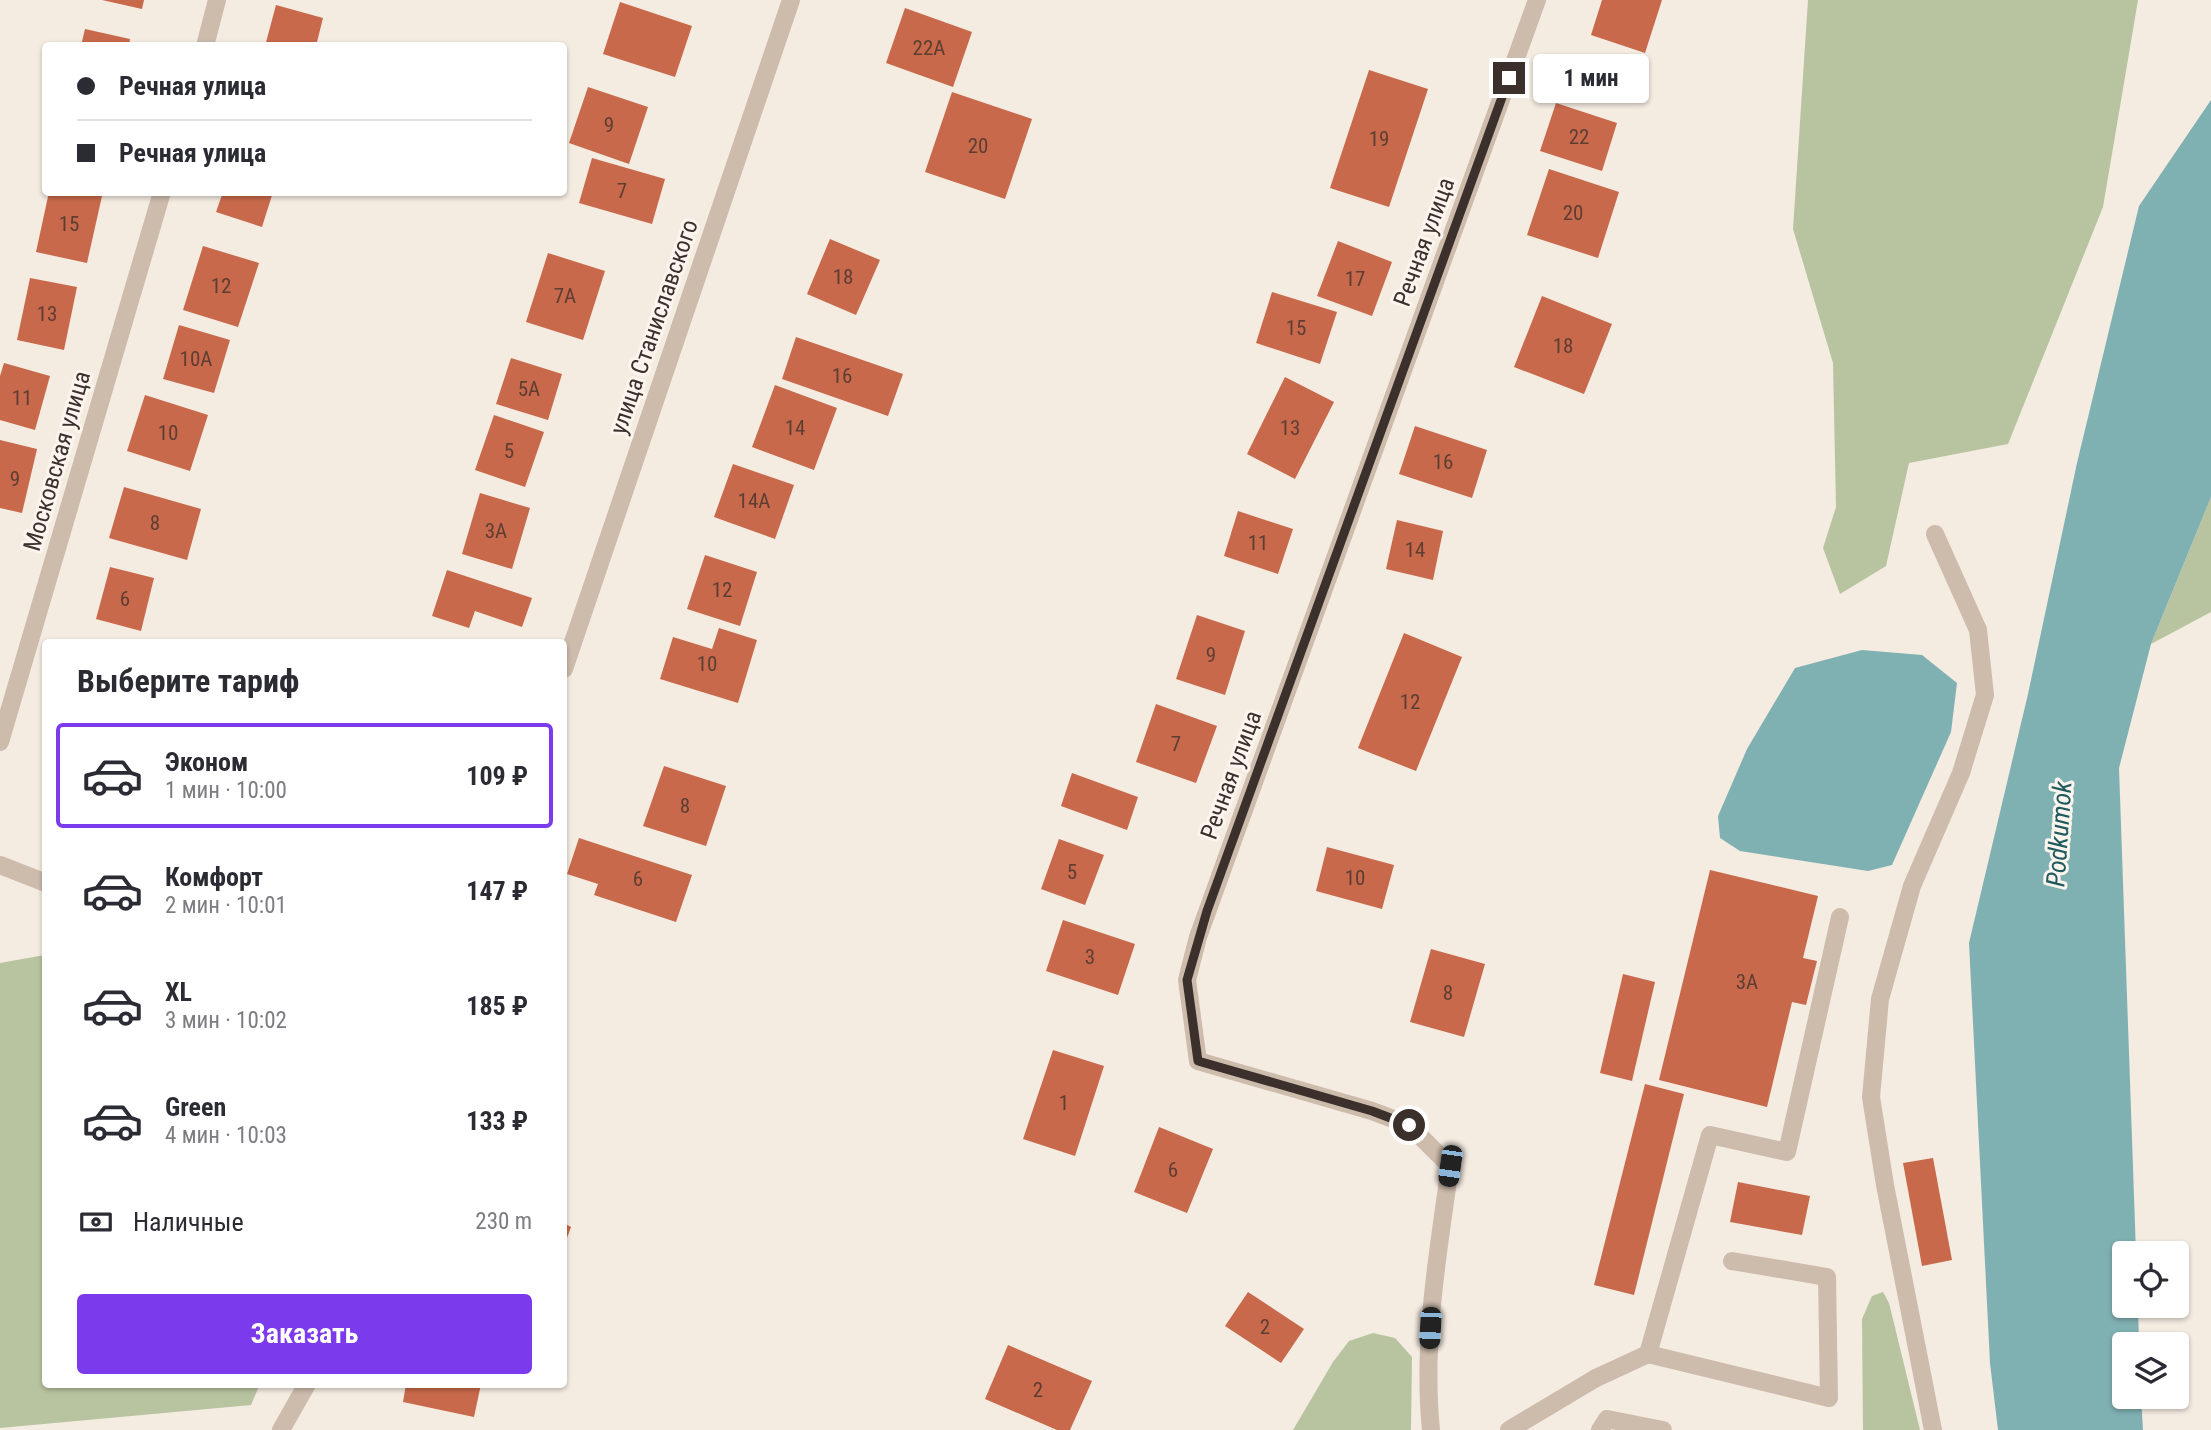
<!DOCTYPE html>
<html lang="ru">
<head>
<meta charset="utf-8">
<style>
  body { margin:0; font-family:"Roboto Condensed",sans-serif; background:#f2f2f3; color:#2b2b33; height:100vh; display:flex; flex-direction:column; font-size:26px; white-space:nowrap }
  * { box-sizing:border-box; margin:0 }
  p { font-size:23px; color:#7c7c81 }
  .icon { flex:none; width:38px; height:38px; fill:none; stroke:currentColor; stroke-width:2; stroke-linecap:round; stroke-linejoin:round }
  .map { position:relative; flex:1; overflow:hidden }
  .details { position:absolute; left:42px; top:639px; width:525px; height:749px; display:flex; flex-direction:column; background:#fff; border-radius:7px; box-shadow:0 2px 5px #0004 }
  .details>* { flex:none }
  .top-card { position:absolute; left:42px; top:42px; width:525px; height:154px; border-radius:7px; box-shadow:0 2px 5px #0004; display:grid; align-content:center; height:154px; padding:0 35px; background:#fff }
  .buttons { position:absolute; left:2112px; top:1241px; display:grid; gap:14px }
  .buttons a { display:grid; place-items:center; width:77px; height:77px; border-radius:7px; background:#fff; box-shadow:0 2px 5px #0004; font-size:35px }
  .end { position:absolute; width:32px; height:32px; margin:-16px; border:9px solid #3b302b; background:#fff; box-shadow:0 0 0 4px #fff }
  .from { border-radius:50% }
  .bubble { position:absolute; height:49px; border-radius:7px; background:#fff; box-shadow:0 2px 5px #0004; font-size:23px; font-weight:700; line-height:49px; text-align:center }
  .car { position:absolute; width:21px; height:42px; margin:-21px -10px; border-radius:9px; box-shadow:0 0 5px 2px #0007; background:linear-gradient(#222 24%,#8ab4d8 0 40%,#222 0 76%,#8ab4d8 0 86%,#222 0) }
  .top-card b { display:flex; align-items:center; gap:24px; height:66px; font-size:26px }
  .top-card b+b { border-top:2px solid #e1e1e2 }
  .top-card i { width:18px; height:18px; background:#2b2b33 }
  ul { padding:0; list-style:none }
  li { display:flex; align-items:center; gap:21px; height:105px; margin:0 14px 10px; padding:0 21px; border:4px solid transparent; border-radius:7px }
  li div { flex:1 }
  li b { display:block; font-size:26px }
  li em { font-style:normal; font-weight:700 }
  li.active { border-color:#7c3aed }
  li>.icon { width:63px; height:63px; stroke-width:1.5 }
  h2 { padding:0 35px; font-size:32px; line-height:84px }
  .pay { display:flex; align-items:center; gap:18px; height:77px; padding:0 35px; font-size:26px }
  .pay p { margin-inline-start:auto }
  .button { display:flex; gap:14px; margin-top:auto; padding:14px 35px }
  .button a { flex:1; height:80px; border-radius:7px; background:#7c3aed; color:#fff; font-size:28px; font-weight:700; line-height:80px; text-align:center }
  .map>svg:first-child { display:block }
  .green { fill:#b8c4a0 }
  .water { fill:#7fb0b2 }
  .building { fill:#c8694b }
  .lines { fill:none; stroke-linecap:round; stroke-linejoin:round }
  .service { stroke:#cdbbac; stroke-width:18 }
  .minor { stroke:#cdbbac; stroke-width:18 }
  .route { stroke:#3b302b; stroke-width:9 }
  .labels { text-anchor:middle; stroke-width:6; stroke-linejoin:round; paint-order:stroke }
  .number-label { font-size:21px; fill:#5e3e33 }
  .street-label { font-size:24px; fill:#3b302b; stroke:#fbf5ee }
  .water-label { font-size:26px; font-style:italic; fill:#1f5a5e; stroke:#fbf5ee }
</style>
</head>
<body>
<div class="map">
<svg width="2211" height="1430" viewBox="0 0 2211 1430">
  <rect width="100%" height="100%" fill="#f4ebe1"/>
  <g class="green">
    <path d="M1808,0H2138L2103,207L2008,444L1909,463L1886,566L1840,594L1823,548L1836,507L1833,363L1793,229Z"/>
    <path d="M2211,497V612L2151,644Z"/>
    <path d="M45,955L46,1384H260L251,1405L0,1428V963Z"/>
    <path d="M1883,1292L1889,1303L1920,1430H1863L1862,1319L1872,1296Z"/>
    <path d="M1373,1333L1395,1338L1412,1357L1411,1430H1293L1333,1362L1349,1341Z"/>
  </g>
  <g class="water">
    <path d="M2211,100V497L2151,644L2119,768L2136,1253H2124V1306H2138L2139,1344H2124V1396L2141,1397L2143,1430H1998L1990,1363L1969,943L2028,694L2077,463L2139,206Z"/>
    <path d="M1862,650L1922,655L1957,683L1951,732L1892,865L1868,871L1740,851L1720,838L1718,816L1747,749L1795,668Z"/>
  </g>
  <g class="building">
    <path d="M102,0H144L142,9Z"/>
    <path d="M1602,0H1662L1645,53L1591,35Z"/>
    <path d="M620,2L692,26L675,77L603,54Z"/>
    <path d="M276,5L323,18L316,46H265Z"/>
    <path d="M905,8L972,32L953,87L886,63Z"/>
    <path d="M85,29L130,39L129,46H81Z"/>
    <path d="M1369,70L1428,89L1389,207L1330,188Z"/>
    <path d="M588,87L648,107L629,164L569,143Z"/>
    <path d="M952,92L1032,119L1005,199L925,172Z"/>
    <path d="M1556,103L1617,123L1602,171L1540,151Z"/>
    <path d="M592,158L665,179L652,224L579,203Z"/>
    <path d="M1549,169L1619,192L1598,258L1527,235Z"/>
    <path d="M49,192H84L102,196L87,263L36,252Z"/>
    <path d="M223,192H273L262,227L216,212Z"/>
    <path d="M830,239L880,260L856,315L807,294Z"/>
    <path d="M1338,241L1392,262L1372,316L1317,296Z"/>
    <path d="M203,246L259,263L238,327L183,310Z"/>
    <path d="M548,253L605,271L583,340L526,322Z"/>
    <path d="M30,278L77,287L64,350L17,340Z"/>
    <path d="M1272,292L1337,312L1320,364L1256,343Z"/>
    <path d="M1542,296L1612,324L1584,394L1514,367Z"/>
    <path d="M179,325L230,340L214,393L163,379Z"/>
    <path d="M796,337L903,374L888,416L782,379Z"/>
    <path d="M511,358L562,374L548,420L496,404Z"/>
    <path d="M4,363L50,376L35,430L0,420V376Z"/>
    <path d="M1285,377L1334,402L1295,479L1247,454Z"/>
    <path d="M775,385L837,408L814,470L752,447Z"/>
    <path d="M145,395L208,415L190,471L127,451Z"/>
    <path d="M494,415L544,432L525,487L475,470Z"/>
    <path d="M1415,426L1487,450L1472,498L1399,474Z"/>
    <path d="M0,440L37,449L22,513L0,508Z"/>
    <path d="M733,464L794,485L775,539L714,517Z"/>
    <path d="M124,487L201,509L187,560L109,538Z"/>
    <path d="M480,493L530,508L512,569L462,554Z"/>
    <path d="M1238,511L1293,529L1278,574L1224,556Z"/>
    <path d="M1397,520L1443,531L1433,580L1386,569Z"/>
    <path d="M705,555L757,572L740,626L687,609Z"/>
    <path d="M110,567L154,578L141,631L96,619Z"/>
    <path d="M447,570L532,598L522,627L475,611L469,628L432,616Z"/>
    <path d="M1197,615L1245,631L1225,695L1176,679Z"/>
    <path d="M719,628L757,640L738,703L660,679L673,637L712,649Z"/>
    <path d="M1404,633L1462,657L1416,771L1358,748Z"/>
    <path d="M1156,704L1217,726L1196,783L1136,762Z"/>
    <path d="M664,766L726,786L706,846L643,826Z"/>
    <path d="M1072,773L1138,797L1127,830L1061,806Z"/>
    <path d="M579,838L692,875L676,922L594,895L598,884L567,874Z"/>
    <path d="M1059,839L1104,855L1085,905L1041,889Z"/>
    <path d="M1327,847L1394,865L1382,909L1316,891Z"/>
    <path d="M1710,870L1818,896L1803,958L1817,961L1806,1005L1792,1002L1767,1107L1659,1080Z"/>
    <path d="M1063,920L1135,944L1118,995L1046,971Z"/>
    <path d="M1431,949L1485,964L1464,1037L1410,1022Z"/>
    <path d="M1623,974L1655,982L1632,1081L1600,1073Z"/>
    <path d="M1053,1050L1104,1066L1075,1156L1023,1139Z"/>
    <path d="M1645,1084L1684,1094L1634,1295L1594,1285Z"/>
    <path d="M1159,1127L1213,1149L1187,1213L1134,1192Z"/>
    <path d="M1933,1158L1952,1260L1922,1266L1903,1163Z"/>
    <path d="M1738,1182L1810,1196L1802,1235L1730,1222Z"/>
    <path d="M564,1223L571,1227L564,1246Z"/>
    <path d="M1248,1292L1304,1329L1281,1363L1225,1326Z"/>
    <path d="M1008,1345L1092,1381L1070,1430H1057L985,1399Z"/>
    <path d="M406,1384H481L474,1417L403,1402Z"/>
  </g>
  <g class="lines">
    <g class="service">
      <path d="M1648,1354L1710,1135L1787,1152L1840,917"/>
      <path d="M1596,1378L1648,1354L1829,1398L1827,1277L1732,1261"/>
      <path d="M1600,1430L1607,1419L1663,1430"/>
      <path d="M1933,1430L1885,1185L1871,1097L1880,999L1912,886L1961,773L1985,695L1978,630L1935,534"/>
    </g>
    <g class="minor">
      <path d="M205,46L217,0"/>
      <path d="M564,669L791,0"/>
      <path d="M0,742L162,192"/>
      <path d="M0,865L46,883"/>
      <path d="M281,1430L307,1384"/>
      <path d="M1431,1430C1422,1342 1438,1254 1450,1166L1409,1125L1372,1111L1198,1061L1187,980L1198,937L1537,0"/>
      <path d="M1509,1430L1596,1378"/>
    </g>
  </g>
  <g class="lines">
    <path class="route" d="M1409,1125L1372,1111L1198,1061L1187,980L1207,911L1509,78"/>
  </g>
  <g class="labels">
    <g class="number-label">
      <text x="929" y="55">22А</text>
      <text x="609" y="132">9</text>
      <text x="1579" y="144">22</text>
      <text x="1379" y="146">19</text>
      <text x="978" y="153">20</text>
      <text x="622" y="198">7</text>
      <text x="1573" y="220">20</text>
      <text x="69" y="231">15</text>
      <text x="843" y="284">18</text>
      <text x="1355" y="286">17</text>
      <text x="221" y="293">12</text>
      <text x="565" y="303">7А</text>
      <text x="47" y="321">13</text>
      <text x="1296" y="335">15</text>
      <text x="1563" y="353">18</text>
      <text x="196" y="366">10А</text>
      <text x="842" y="383">16</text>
      <text x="529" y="396">5А</text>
      <text x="22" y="405">11</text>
      <text x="795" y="435">14</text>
      <text x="1290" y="435">13</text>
      <text x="168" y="440">10</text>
      <text x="509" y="458">5</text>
      <text x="1443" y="469">16</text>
      <text x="15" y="486">9</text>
      <text x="754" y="508">14А</text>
      <text x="155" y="530">8</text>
      <text x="496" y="538">3А</text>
      <text x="1258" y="550">11</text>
      <text x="1415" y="557">14</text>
      <text x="722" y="597">12</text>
      <text x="125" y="606">6</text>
      <text x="1211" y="662">9</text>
      <text x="707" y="671">10</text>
      <text x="1410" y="709">12</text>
      <text x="1176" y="751">7</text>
      <text x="685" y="813">8</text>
      <text x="1072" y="879">5</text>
      <text x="1355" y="885">10</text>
      <text x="638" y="886">6</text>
      <text x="1090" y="964">3</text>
      <text x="1747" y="989">3А</text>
      <text x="1448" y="1000">8</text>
      <text x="1064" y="1110">1</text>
      <text x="1173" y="1177">6</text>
      <text x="1265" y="1334">2</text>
      <text x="1038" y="1397">2</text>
    </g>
    <g class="street-label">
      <text transform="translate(1424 242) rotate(-70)" y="8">Речная улица</text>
      <text transform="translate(654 327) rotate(-71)" y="8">улица Станиславского</text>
      <text transform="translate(57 461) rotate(-74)" y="8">Московская улица</text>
      <text transform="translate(1231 775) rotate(-70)" y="8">Речная улица</text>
    </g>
    <g class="water-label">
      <text transform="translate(2059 834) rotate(-86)" y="9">Podkumok</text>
    </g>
  </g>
</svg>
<div class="buttons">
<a><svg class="icon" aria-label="locate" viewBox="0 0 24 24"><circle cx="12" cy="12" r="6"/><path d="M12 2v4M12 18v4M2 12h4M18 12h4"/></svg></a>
<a><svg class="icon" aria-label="layers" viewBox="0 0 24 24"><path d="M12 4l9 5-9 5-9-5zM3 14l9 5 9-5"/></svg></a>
</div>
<i class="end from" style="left:1409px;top:1125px"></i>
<i class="end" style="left:1509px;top:78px"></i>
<div class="bubble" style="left:1533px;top:54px;width:116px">1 мин</div>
<i class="car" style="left:1450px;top:1166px;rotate:188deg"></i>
<i class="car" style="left:1430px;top:1328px;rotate:183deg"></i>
<div class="top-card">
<b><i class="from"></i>Речная улица</b>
<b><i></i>Речная улица</b>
</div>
<section class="details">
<h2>Выберите тариф</h2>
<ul>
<li class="active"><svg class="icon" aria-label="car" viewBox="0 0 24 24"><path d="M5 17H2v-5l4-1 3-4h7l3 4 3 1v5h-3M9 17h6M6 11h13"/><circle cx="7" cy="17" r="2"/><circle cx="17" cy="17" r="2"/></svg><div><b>Эконом</b><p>1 мин · 10:00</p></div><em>109 ₽</em></li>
<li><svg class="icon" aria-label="car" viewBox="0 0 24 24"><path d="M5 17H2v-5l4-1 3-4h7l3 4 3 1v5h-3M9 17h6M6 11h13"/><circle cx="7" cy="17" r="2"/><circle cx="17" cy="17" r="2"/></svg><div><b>Комфорт</b><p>2 мин · 10:01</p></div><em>147 ₽</em></li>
<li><svg class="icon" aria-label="car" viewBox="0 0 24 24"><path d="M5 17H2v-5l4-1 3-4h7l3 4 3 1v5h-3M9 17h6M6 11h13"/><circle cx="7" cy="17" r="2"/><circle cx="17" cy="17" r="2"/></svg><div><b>XL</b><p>3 мин · 10:02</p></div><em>185 ₽</em></li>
<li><svg class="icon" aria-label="car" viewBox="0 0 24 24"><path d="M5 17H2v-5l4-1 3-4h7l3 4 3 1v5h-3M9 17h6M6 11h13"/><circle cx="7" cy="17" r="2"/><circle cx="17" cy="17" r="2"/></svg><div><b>Green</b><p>4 мин · 10:03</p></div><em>133 ₽</em></li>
</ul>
<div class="pay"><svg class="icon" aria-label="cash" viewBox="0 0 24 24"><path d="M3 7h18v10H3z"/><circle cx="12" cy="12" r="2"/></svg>Наличные<p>230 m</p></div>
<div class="button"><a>Заказать</a></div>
</section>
</div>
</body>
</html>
